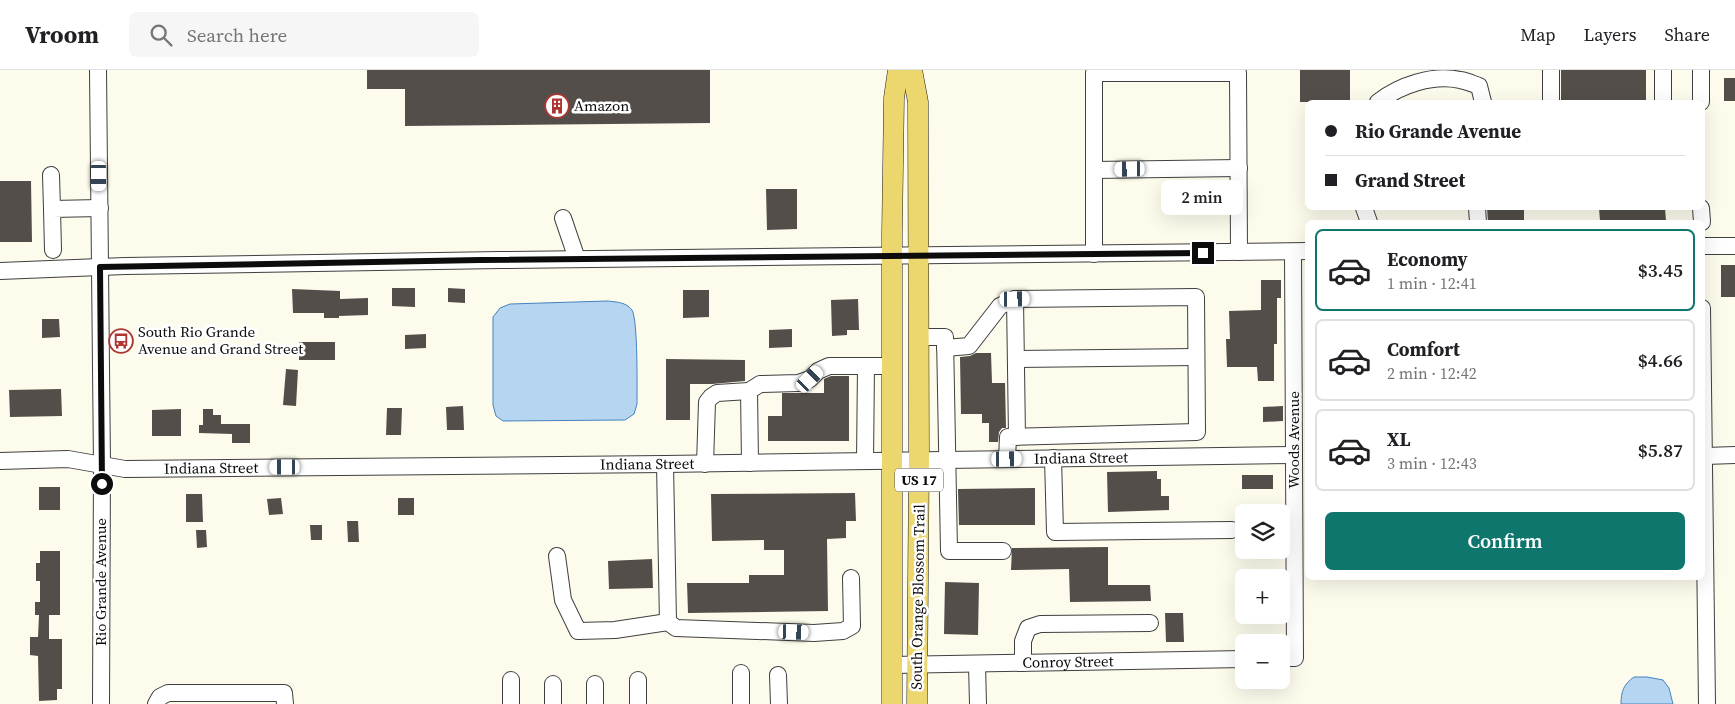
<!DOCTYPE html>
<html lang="en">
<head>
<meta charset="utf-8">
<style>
  body { margin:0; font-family:"Source Serif 4",serif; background:#f6f6f6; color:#202124; height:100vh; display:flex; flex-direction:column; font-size:19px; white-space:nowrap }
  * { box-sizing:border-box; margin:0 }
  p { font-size:16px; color:#757577 }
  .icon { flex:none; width:28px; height:28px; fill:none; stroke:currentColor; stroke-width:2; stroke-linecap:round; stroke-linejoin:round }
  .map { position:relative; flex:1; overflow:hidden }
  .panel { position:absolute; left:1305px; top:150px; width:400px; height:360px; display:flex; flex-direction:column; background:#fff; border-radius:8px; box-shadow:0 5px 20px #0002 }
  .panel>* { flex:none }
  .banner { position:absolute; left:1305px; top:30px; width:400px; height:110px; border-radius:8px; box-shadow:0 5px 20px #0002; display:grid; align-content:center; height:110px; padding:0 20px; background:#fff }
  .buttons { position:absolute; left:1235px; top:434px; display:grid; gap:10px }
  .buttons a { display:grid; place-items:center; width:55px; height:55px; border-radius:8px; background:#fff; box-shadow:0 5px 20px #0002; font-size:25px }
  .end { position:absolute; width:22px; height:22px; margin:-11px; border:6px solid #0c0c0c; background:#fff; box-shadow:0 0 0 2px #fff }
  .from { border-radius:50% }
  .bubble { position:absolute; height:35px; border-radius:8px; background:#fff; box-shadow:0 5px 20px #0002; font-size:16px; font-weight:600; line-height:35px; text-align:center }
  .car { position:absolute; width:15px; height:30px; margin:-15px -8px; border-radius:6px; box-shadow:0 0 4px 1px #0007; background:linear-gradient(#fff 24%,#345 0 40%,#fff 0 76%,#345 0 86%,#fff 0) }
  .banner b { display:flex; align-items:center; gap:18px; height:48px; font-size:19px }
  .banner b+b { border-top:1px solid #e0e0e0 }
  .banner i { width:12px; height:12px; background:#202124 }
  ul { padding:9px 0 0; list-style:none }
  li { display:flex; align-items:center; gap:15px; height:82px; margin:0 10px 8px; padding:0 10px; border:2px solid #e0e0e0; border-radius:8px }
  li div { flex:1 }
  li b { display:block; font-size:19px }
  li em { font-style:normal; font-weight:600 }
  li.selected { border-color:#0f766e }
  li>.icon { width:45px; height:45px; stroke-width:1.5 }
  .cta { display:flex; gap:10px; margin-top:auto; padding:10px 20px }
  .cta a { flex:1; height:58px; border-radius:8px; background:#0f766e; color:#fff; font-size:20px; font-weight:600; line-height:58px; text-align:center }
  header { display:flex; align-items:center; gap:30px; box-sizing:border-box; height:70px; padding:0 25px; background:#fff; border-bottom:1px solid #e0e0e0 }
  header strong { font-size:24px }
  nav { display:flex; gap:28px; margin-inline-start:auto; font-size:18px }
  .search { width:350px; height:45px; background:#f6f6f6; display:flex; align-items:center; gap:12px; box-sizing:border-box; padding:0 18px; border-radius:8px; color:#757577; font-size:19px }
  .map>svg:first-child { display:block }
  .water { fill:#b6d5f0; stroke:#4384c0 }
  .building { fill:#534e49 }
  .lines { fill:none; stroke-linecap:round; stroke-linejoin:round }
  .minor-casing { stroke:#3f3f3f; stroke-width:18 }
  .major-casing { stroke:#1d1d1d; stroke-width:21 }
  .minor { stroke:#fff; stroke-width:16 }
  .major { stroke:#ecd76e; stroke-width:20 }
  .route { stroke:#0c0c0c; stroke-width:6 }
  .labels { text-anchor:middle; stroke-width:5; stroke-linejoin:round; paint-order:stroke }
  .shield { fill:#fff; stroke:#555; stroke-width:1 }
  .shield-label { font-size:14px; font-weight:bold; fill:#0c0c0c }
  .poi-label { font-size:15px; fill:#0c0c0c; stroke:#fff; text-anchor:start }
  .street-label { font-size:15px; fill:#0c0c0c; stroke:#fff }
</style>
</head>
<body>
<header>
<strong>Vroom</strong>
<div class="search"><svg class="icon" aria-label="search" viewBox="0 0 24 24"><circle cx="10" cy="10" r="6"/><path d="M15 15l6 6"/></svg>Search here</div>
<nav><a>Map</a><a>Layers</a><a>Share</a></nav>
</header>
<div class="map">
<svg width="1735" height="634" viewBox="0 0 1735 634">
  <rect width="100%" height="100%" fill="#fdfbec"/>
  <g class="water">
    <path d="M607,231C616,232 626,232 632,240C638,250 637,319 637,334L634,344L625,350L503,351L496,346L493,335V247L500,238L510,234Z"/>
    <path d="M1634,607H1647L1663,610L1669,618L1673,634H1621C1621,621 1624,614 1634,607Z"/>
  </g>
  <g class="building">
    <path d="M367,0H710V53L405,56V19H367Z"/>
    <rect x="1300" y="0" width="50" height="32"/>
    <rect x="1561" y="0" width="85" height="32"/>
    <rect x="1724" y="8" width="11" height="23"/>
    <path d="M0,111H31L32,172H0Z"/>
    <path d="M766,119H797V159L767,160Z"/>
    <path d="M1487,138H1524V152H1488Z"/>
    <path d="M1599,138H1665L1666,151H1600Z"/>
    <rect x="1721" y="195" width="14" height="32"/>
    <path d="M1261,210H1281V228H1277V274H1274V311H1258L1257,297H1227L1226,269H1230L1229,241L1261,240Z"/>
    <path d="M392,218H415V237L392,236Z"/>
    <path d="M448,218L465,219V233L448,232Z"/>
    <path d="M292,219L340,221V229L368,228V245L339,246V248H324V243H293Z"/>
    <path d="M683,220H709V247L683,248Z"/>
    <path d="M858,229L859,260H847V265L832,266L831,230Z"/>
    <path d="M42,249H59L60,267L42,268Z"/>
    <path d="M792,259V277L769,278V260Z"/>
    <path d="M426,264V278L405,279V265Z"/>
    <rect x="299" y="272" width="36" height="18"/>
    <path d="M976,283H991L992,313H1005L1006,358H1002L999,362L998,372H989V353H982V344H961L960,287L970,286Z"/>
    <path d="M666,289L745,290V311L712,314H690V350H666Z"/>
    <path d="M286,299L298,300L296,336L283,335Z"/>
    <path d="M831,306H849V371H768V346H782V323H824V309Z"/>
    <path d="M61,319L62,346L10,347L9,320Z"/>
    <path d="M463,336L464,360H447L446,337Z"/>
    <path d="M1283,336V351L1263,352V337Z"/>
    <path d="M387,338H402L401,365H386Z"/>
    <path d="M181,339V366H152V340Z"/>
    <path d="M203,339H213V345H221V354H250V373H232V364L199,363V355H203Z"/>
    <path d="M1157,401V409H1161V426H1169V440L1108,442L1107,402Z"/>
    <rect x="1242" y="405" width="31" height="14"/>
    <rect x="39" y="417" width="21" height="23"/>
    <path d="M1035,418V455H959L958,419Z"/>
    <path d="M855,423L856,451H846V468L827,469L828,541L688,543L687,513H749V505H784V480H764V470L712,471L711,424Z"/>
    <path d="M186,424H202L203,452H186Z"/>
    <path d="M281,428L283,444L269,445L267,429Z"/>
    <rect x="398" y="428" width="16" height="17"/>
    <path d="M347,451H358L359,472H348Z"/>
    <path d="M310,455H322V470H311Z"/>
    <path d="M196,460H206L207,477L197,478Z"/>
    <path d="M1108,477V515H1150L1151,531L1070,532L1069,499L1011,500L1012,478Z"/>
    <path d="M40,481H60V545H49V569H62V619H57V630L39,631L38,586L30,585V567H38L39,545H35V532H40V511H36V493H40Z"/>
    <path d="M652,489L653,518L609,519L608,491Z"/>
    <path d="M945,512L979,513L978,565L944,564Z"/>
    <path d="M1165,543H1183L1184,572H1166Z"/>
  </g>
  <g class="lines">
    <g class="minor-casing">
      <g id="minor">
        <path d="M98,0L102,396L101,634"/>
        <path d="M1551,0V32"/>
        <path d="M1663,0V32"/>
        <path d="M1701,0V32"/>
        <path d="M1378,32C1400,15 1433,4 1460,10C1467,11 1473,14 1479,16L1483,32"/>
        <path d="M1094,100L1239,98"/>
        <path d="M51,105L52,139"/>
        <path d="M1364,138L1369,152"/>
        <path d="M1477,138L1478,152"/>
        <path d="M1701,138L1702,152"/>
        <path d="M563,148L577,189"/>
        <path d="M1702,176H1735"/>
        <path d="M53,180L52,139L100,138"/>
        <path d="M1094,184V3H1238L1239,182"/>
        <path d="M0,201L125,196L500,190L1308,181"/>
        <path d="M1015,229L1017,367"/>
        <path d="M1702,238L1707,634"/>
        <path d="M918,267H945L949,481H1003"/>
        <path d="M945,278L969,276L1000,236L1015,229L1196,227L1197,362L1008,367L1007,389"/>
        <path d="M1016,289L1196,287"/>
        <path d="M749,321L750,393"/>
        <path d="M1705,386L1735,385"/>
        <path d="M1053,388L1055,462L1232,460"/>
        <path id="s1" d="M0,391L68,389L125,399L665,394L1294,385"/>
        <path d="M865,391L866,296"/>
        <path d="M665,394L668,552L676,558L814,563L843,561L852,556L851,508"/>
        <path d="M705,394L707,332L711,327L717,323L749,321L760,314L798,313L810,309L818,301L829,296H892"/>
        <path d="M557,486L563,530L578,561L615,560L668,552"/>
        <path d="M1281,588H1295L1293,182"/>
        <path d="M1023,593V571L1028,558L1040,554L1150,553"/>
        <path d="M977,594L978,634"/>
        <path id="s2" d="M892,595L1244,589"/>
        <path d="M741,603V634"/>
        <path d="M778,605L779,634"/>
        <path d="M595,614V634"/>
        <path d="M156,634L160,627L168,623H284L285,634"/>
        <path d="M511,634V610"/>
        <path d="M553,634V614"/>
        <path d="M638,634V610"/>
      </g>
    </g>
    <g class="major-casing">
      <g id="major">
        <path d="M912,0L918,32L919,390L917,634"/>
        <path d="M892,634V163L894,28L898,0"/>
      </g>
    </g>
    <use href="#minor" class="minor"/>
    <use href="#major" class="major"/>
  </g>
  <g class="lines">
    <path class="route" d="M102,414L100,197L480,190L1203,183"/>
  </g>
  <defs>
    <g id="building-ring" transform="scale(1.25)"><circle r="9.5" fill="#fff" stroke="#ae3531" stroke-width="1.5"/><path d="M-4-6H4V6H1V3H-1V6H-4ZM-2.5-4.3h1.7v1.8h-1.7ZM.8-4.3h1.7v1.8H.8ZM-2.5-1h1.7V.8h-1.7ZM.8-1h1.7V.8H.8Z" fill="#ae3531"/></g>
    <g id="bus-ring" transform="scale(1.25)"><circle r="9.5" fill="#fff" stroke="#ae3531" stroke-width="1.5"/><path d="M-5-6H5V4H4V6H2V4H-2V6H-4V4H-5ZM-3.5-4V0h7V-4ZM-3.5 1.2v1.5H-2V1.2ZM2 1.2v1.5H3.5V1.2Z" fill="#ae3531"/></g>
  </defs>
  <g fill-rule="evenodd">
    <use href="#building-ring" x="557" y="36"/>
    <use href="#bus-ring" x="121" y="271"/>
  </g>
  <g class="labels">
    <rect class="shield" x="895" y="398.5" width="48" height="23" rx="4"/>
    <g class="shield-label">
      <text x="919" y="415">US 17</text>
    </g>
    <g class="poi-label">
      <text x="574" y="41">Amazon</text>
      <text x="138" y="267">South Rio Grande<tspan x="138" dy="17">Avenue and Grand Street</tspan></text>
    </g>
    <g class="street-label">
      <text transform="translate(1294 370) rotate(-90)" y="5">Woods Avenue</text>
      <text dy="5" stroke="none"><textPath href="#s1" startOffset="1082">Indiana Street</textPath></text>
      <text dy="5" stroke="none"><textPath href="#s1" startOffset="648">Indiana Street</textPath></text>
      <text dy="5" stroke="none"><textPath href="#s1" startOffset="212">Indiana Street</textPath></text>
      <text transform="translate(101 512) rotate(-90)" y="5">Rio Grande Avenue</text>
      <text transform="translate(918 527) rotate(-89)" y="5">South Orange Blossom Trail</text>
      <text dy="5" stroke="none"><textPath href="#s2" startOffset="176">Conroy Street</textPath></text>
    </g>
  </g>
</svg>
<div class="buttons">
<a><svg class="icon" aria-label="layers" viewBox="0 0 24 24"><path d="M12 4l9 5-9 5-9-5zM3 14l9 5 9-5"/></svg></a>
<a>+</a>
<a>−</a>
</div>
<i class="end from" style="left:102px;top:414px"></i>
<i class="end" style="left:1203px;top:183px"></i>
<div class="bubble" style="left:1161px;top:110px;width:82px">2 min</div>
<i class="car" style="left:1130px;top:99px;rotate:269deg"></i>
<i class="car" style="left:99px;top:106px;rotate:180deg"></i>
<i class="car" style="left:1015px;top:229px;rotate:89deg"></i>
<i class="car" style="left:810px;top:309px;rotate:45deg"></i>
<i class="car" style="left:1007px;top:389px;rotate:89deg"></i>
<i class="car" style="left:285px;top:397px;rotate:270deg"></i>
<i class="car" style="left:794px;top:562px;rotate:92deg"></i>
<div class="banner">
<b><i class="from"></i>Rio Grande Avenue</b>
<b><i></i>Grand Street</b>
</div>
<section class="panel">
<ul>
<li class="selected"><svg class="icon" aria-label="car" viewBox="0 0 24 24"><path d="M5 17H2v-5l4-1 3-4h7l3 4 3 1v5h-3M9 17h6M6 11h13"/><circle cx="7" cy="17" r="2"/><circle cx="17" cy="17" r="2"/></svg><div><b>Economy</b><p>1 min · 12:41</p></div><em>$3.45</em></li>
<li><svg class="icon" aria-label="car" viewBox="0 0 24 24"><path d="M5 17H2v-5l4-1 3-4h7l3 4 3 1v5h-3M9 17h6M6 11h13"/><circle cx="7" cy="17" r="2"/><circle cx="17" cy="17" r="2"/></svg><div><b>Comfort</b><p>2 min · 12:42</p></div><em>$4.66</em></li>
<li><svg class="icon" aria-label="car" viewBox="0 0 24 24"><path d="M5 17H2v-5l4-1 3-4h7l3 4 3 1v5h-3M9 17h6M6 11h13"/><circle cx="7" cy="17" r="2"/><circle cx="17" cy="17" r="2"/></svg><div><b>XL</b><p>3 min · 12:43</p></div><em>$5.87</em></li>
</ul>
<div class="cta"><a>Confirm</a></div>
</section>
</div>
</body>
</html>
